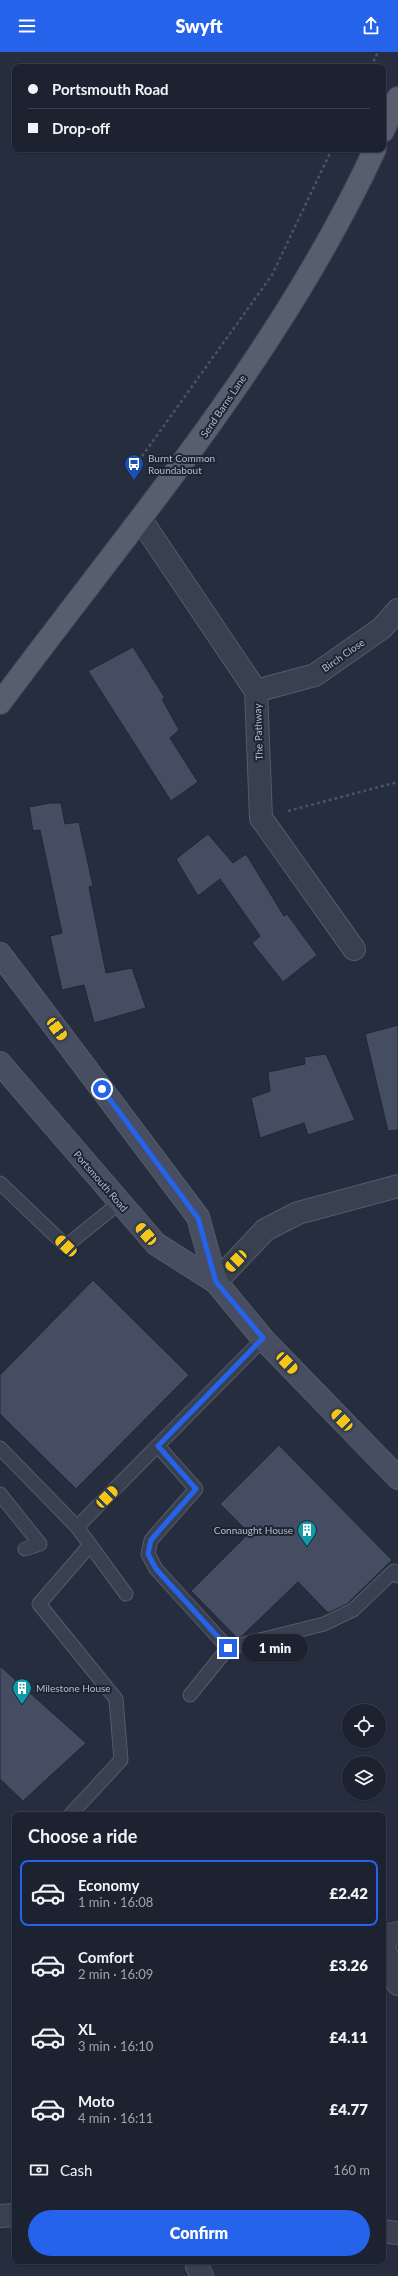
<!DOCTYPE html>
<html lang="en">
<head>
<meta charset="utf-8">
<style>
  body { margin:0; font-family:Lato,sans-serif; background:#252a37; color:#f1f3f6; height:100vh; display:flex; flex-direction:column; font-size:15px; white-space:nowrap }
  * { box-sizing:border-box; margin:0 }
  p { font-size:13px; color:#a0a4aa }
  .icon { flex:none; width:22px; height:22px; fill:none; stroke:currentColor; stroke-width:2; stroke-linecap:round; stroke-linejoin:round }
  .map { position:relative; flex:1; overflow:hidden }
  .panel { position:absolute; left:12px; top:1760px; width:374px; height:452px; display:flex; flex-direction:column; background:#1c222f; border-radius:8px; box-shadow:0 1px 3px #0004,0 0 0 1px #3a3f4b }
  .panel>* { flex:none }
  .banner { position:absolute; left:12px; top:12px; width:374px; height:88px; border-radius:8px; box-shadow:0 1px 3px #0004,0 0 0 1px #3a3f4b; display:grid; align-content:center; height:88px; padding:0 16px; background:#1c222f }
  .tools { position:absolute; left:342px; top:1652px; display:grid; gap:8px }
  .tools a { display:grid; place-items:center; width:44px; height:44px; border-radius:50%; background:#1c222f; box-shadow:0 1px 3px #0004,0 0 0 1px #3a3f4b; font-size:20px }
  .end { position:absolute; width:18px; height:18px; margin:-9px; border:5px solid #2563eb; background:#fff; box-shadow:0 0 0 2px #fff }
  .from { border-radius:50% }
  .bubble { position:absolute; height:28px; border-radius:14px; background:#1c222f; box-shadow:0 1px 3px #0004,0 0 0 1px #3a3f4b; font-size:13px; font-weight:800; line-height:28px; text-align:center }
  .car { position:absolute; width:12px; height:24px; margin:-12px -6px; border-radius:5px; box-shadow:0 0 3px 1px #0007; background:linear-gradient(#f5c518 24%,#345 0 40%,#f5c518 0 76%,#345 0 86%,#f5c518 0) }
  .banner b { display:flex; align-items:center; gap:14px; height:38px; font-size:15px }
  .banner b+b { border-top:1px solid #3a3f4b }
  .banner i { width:10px; height:10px; background:#f1f3f6 }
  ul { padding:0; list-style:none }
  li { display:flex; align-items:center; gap:12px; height:66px; margin:0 8px 6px; padding:0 8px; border:2px solid transparent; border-radius:8px }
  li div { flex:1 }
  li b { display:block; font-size:15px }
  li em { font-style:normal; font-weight:800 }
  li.active { border-color:#2563eb }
  li>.icon { width:36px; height:36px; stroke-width:1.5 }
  h2 { padding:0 16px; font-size:18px; line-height:48px }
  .pay { display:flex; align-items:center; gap:10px; height:44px; padding:0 16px; font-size:15px }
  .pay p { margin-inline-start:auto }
  .cta { display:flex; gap:8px; margin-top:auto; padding:8px 16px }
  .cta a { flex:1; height:46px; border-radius:24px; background:#2563eb; color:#fff; font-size:16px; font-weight:800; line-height:46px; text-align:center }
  header { display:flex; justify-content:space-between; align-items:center; height:52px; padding:0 16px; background:#2563eb; color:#fff; font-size:18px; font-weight:800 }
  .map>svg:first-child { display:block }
  .building { fill:#444d61; stroke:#202636 }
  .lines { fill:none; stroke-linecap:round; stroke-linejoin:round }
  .lane-casing { stroke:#545b69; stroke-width:15 }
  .street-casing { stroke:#545b69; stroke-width:24 }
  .secondary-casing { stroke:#545b69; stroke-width:24 }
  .primary-casing { stroke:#424958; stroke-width:24 }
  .path { stroke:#45575d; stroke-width:2.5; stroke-dasharray:3 3; stroke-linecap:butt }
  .lane { stroke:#39404f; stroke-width:13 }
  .street { stroke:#39404f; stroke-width:22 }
  .secondary { stroke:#474e61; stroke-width:22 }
  .primary { stroke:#575e6e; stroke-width:22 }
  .route { stroke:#2563eb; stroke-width:5 }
  .labels { text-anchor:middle; stroke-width:4; stroke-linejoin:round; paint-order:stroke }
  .street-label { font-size:10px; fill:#b5bbc9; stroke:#1e2434 }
  .poi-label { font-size:10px; fill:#b5bbc9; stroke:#1e2434; text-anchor:start }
</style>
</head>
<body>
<header><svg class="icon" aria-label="menu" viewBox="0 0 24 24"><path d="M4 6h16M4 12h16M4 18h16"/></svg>Swyft<svg class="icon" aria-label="share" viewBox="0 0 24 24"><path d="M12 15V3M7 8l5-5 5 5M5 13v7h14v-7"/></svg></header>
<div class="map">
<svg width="398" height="2224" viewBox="0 0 398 2224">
  <rect width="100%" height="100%" fill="#252d3f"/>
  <g class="building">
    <path d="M133,595L165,646L162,647L179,678L170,686L198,730L171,749L88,619Z"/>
    <path d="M50,751H61L65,772L79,770L93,834L89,835L106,921L132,916L146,956L94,971L84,933L62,938L50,884L62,881L40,778L33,779L29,755Z"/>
    <path d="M208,782L233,811L246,802L284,864L287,862L317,903L283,930L252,891L260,884L220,827L198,844L176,807Z"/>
    <path d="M398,973V1078L388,1079L365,982Z"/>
    <path d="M326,1002L355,1068L308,1083L304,1071L260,1086L251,1046L270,1039L268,1020L305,1012L304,1005Z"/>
    <path d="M93,1228L189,1323L76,1437L0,1362V1323Z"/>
    <path d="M279,1393L392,1508L347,1552L328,1561L298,1530L242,1584L237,1586L191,1539L249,1481L220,1452Z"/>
    <path d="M0,1614L86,1691L23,1749L0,1727Z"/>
  </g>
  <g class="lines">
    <g class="lane-casing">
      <g id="lane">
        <path d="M0,1131L66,1194L119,1151"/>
        <path d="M158,1394L196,1437L151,1488L148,1502L156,1517L228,1596L190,1643"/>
        <path d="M0,1396L77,1475"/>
        <path d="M0,1442L40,1492L25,1497"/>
        <path d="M126,1542L77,1475L263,1287"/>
        <path d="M228,1596L324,1572L353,1558L394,1519L398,1524"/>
        <path d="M70,1763L121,1708L116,1647L39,1552L90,1493"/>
      </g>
    </g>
    <g class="street-casing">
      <g id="street">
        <path d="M141,468L256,639L261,766L354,897"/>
        <path d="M256,639L315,623L382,576L398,558"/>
        <path d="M216,1230L265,1178L298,1161L398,1134"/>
        <path d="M383,1885L398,1881"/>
        <path d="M383,1893L398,1932"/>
        <path d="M0,2164L15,2163"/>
        <path d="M383,2179L398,2181"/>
        <path d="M197,2214L202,2224"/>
      </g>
    </g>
    <g class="secondary-casing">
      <g id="secondary">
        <path d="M0,902L198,1165L216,1230"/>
        <path d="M0,1011L156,1192L216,1230L263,1287L398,1426"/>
      </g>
    </g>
    <g class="primary-casing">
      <g id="primary">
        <path d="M383,79L398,46"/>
        <path d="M0,651C133,472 281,301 375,97"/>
      </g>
    </g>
    <g class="path">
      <path d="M371,15L378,0"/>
      <path d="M135,414L272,223L332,97"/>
      <path d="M288,759L398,730"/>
    </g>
    <use href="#lane" class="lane"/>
    <use href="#street" class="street"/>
    <use href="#secondary" class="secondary"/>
    <use href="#primary" class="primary"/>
  </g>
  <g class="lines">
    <path class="route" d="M102,1037L198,1166L216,1230L263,1286L158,1394L196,1437L151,1488L148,1502L156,1517L228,1596"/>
  </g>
  <defs>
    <g id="bus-pin" transform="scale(1)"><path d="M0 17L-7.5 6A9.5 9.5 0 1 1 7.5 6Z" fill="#1a4fb4" stroke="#1e2434"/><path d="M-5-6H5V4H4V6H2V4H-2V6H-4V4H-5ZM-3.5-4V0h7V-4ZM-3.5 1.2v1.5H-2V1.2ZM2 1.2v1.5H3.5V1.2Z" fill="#fff"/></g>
    <g id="building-pin" transform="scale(1)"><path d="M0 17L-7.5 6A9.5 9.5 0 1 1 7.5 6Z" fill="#0f9aa8" stroke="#1e2434"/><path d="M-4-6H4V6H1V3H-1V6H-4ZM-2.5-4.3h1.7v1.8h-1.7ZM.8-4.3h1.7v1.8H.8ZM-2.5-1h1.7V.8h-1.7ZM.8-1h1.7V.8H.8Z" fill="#fff"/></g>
  </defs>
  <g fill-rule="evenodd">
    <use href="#bus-pin" x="134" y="412"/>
    <use href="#building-pin" x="307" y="1478"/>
    <use href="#building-pin" x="22" y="1636"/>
  </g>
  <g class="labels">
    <g class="street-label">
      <text transform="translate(223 354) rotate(-56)" y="4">Send Barns Lane</text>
      <text transform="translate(343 603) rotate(-35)" y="4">Birch Close</text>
      <text transform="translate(258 680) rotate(-92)" y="4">The Pathway</text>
      <text transform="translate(101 1129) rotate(49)" y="4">Portsmouth Road</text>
    </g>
    <g class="poi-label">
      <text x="148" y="410">Burnt Common<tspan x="148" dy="12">Roundabout</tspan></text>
      <text x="293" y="1482" text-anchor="end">Connaught House</text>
      <text x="36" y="1640">Milestone House</text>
    </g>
  </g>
</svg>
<div class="tools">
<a><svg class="icon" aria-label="locate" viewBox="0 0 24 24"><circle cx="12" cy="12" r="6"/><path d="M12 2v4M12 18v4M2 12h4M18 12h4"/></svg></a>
<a><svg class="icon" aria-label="layers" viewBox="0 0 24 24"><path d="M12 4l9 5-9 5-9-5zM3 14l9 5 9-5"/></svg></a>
</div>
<i class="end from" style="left:102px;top:1037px"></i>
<i class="end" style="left:228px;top:1596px"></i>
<div class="bubble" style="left:242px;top:1582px;width:66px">1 min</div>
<i class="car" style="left:57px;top:977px;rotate:143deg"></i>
<i class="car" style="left:146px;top:1182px;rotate:319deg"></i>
<i class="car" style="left:66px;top:1194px;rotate:314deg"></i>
<i class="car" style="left:236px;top:1209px;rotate:224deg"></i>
<i class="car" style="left:287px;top:1311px;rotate:136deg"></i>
<i class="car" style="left:342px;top:1368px;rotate:316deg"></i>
<i class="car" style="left:107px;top:1445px;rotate:45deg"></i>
<div class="banner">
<b><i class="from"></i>Portsmouth Road</b>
<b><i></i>Drop-off</b>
</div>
<section class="panel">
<h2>Choose a ride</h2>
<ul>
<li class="active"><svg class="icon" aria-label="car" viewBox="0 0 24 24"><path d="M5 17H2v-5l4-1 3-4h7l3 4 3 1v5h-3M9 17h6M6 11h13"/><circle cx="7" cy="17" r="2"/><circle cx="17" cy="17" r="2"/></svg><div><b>Economy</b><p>1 min · 16:08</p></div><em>£2.42</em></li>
<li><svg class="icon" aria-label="car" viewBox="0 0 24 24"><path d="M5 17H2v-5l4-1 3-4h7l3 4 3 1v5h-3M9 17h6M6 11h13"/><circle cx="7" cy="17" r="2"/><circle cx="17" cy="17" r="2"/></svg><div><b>Comfort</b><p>2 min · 16:09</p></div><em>£3.26</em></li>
<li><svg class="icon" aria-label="car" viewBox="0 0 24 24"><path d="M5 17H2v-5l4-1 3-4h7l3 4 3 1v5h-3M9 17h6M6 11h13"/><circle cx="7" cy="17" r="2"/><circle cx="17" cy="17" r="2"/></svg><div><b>XL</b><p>3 min · 16:10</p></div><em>£4.11</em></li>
<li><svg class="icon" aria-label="car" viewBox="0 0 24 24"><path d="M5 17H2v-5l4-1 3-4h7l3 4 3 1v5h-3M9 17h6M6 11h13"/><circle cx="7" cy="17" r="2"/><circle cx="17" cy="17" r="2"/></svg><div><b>Moto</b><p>4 min · 16:11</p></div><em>£4.77</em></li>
</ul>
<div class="pay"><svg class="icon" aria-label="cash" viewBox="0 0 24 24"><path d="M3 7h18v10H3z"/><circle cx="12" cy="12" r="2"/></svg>Cash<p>160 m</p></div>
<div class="cta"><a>Confirm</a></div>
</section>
</div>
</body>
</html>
